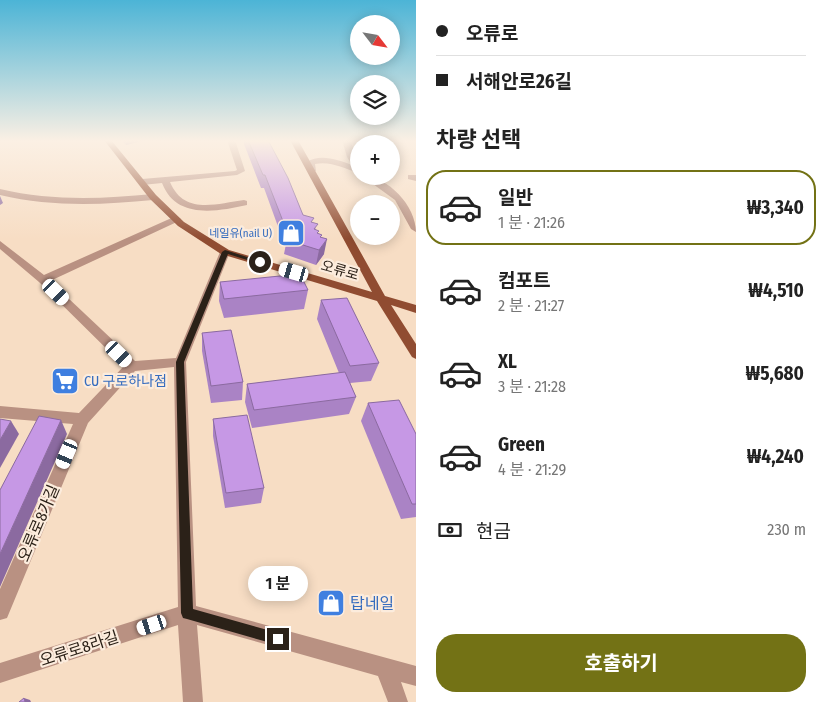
<!DOCTYPE html>
<html lang="ko">
<head>
<meta charset="utf-8">
<style>
  body { margin:0; font-family:"Fira Sans Condensed","Noto Sans KR",sans-serif; background:#f6f6f6; color:#222; height:100vh; display:flex; flex-direction:column; font-size:19px; white-space:nowrap }
  * { box-sizing:border-box; margin:0 }
  p { font-size:16px; color:#767676 }
  .icon { flex:none; width:28px; height:28px; fill:none; stroke:currentColor; stroke-width:2; stroke-linecap:round; stroke-linejoin:round }
  .map { position:relative; flex:1; overflow:hidden }
  .panel { display:flex; flex-direction:column; background:#fff; width:410px }
  .panel>* { flex:none }
  .banner { display:grid; align-content:center; height:110px; padding:0 20px; background:#fff }
  .needle { width:32px; rotate:121deg }
  .tools { position:absolute; left:350px; top:15px; display:grid; gap:10px }
  .tools a { display:grid; place-items:center; width:50px; height:50px; border-radius:50%; background:#fff; box-shadow:0 2px 12px #0003; font-size:25px }
  .end { position:absolute; width:22px; height:22px; margin:-11px; border:6px solid #2b2118; background:#fff; box-shadow:0 0 0 2px #fff }
  .from { border-radius:50% }
  .bubble { position:absolute; height:35px; border-radius:18px; background:#fff; box-shadow:0 2px 12px #0003; font-size:16px; font-weight:700; line-height:35px; text-align:center }
  .car { position:absolute; width:15px; height:30px; margin:-15px -8px; border-radius:6px; box-shadow:0 0 4px 1px #0007; background:linear-gradient(#fff 24%,#345 0 40%,#fff 0 76%,#345 0 86%,#fff 0) }
  .banner b { display:flex; align-items:center; gap:18px; height:48px; font-size:19px }
  .banner b+b { border-top:1px solid #e0e0e0 }
  .banner i { width:12px; height:12px; background:#222 }
  ul { padding:0; list-style:none }
  li { display:flex; align-items:center; gap:15px; height:75px; margin:0 10px 8px; padding:0 10px; border:2px solid transparent; border-radius:20px }
  li div { flex:1 }
  li b { display:block; font-size:19px }
  li em { font-style:normal; font-weight:700 }
  li.current { border-color:#737215 }
  li>.icon { width:45px; height:45px; stroke-width:1.5 }
  h2 { padding:0 20px; font-size:22px; line-height:60px }
  .pay { display:flex; align-items:center; gap:12px; height:55px; padding:0 20px; font-size:19px }
  .pay p { margin-inline-start:auto }
  .button { display:flex; gap:10px; margin-top:auto; padding:10px 20px }
  .button a { flex:1; height:58px; border-radius:20px; background:#737215; color:#fff; font-size:20px; font-weight:700; line-height:58px; text-align:center }
  main { display:flex; flex:1; min-height:0 }
  .map>svg:first-child { display:block }
  .lines { fill:none; stroke-linecap:round; stroke-linejoin:round }
  .minor { fill:#b99182; fill-rule:evenodd }
  .major { fill:#904c31; fill-rule:evenodd }
  .wall { fill:#aa83c5 }
  .shaded-wall { fill:#8b6aa0 }
  .building { fill:#c698e5; stroke:#8b6aa0 }
  .route { fill:#2b2118 }
  .labels { text-anchor:middle; stroke-width:4.5; stroke-linejoin:round; paint-order:stroke }
  .far-shop-label { font-size:11px; fill:#366cbe; stroke:#fcecdd; text-anchor:end }
  .street-label { font-size:14px; fill:#2b2118; stroke:#fcecdd }
  .shop-label { font-size:14px; fill:#366cbe; stroke:#fcecdd; text-anchor:start }
  .near-street-label { font-size:16px; fill:#2b2118; stroke:#fcecdd }
  .near-shop-label { font-size:16px; fill:#366cbe; stroke:#fcecdd; text-anchor:start }
</style>
</head>
<body>
<main>
<div class="map">
<svg width="416" height="702" viewBox="0 0 416 702">
  <rect width="100%" height="100%" fill="#f7ddc4"/>
  <g class="lines">
    <g class="minor">
      <path d="M227,140H235L245,171L237,175L170,182C184,215 215,204 244,200L247,201V205C215,212 176,219 162,183L142,185L138,182L142,179L235,171L237,170Z"/>
      <path d="M342,140H350L359,163V173C344,169 332,161 315,164L316,171L309,173L307,162C320,153 339,160 352,165L347,157Z"/>
      <path d="M408,175H416V181L408,179Z"/>
      <path d="M362,176C388,176 416,206 416,232L411,229L395,200Z"/>
      <path d="M0,189C51,201 101,199 153,194L157,197L153,200C101,205 51,207 0,195Z"/>
      <path d="M176,216L181,219L179,221L50,281L135,361L176,358L220,252L225,249L230,252L186,362L196,606L416,666V686L401,682L408,702H388L378,676L197,625L203,702H183L178,625L0,683V663L178,607L174,367L135,371L88,423L7,618L0,620V589L73,424L0,418V406L79,413L124,366L39,282L0,249V241L44,275Z"/>
    </g>
    <path class="major" d="M104,140H111L156,195L184,222L229,250L372,292L290,140H298L385,296L416,305V313L391,305L416,344V359L412,357L377,301L221,254L178,226L150,199Z"/>
  </g>
  <g class="wall">
    <path d="M121,140H143L126,145Z"/>
    <path d="M244,140H268L303,215L313,223L318,234L321,237L324,254L316,265L284,254L286,244L284,243L264,188H261L244,144Z"/>
    <path d="M360,140H382L380,144H359Z"/>
    <path d="M220,282L308,290L304,309L224,318L219,301Z"/>
    <path d="M321,300L379,363L371,381L350,383L356,397L349,414L252,428L245,402L247,384L339,373L317,319Z"/>
    <path d="M202,333L243,382L242,400L211,403L202,351Z"/>
    <path d="M368,403L416,434V517L401,519L361,421Z"/>
    <path d="M213,419L264,488L261,503L225,508L213,436Z"/>
  </g>
  <g class="shaded-wall">
    <path d="M125,140H143V141L126,145Z"/>
    <path d="M375,140H382L380,144H374Z"/>
    <path d="M0,196L3,203L0,205Z"/>
    <path d="M327,239L324,254L316,265L319,250Z"/>
    <path d="M61,420L67,434L0,587V554Z"/>
    <path d="M11,421L19,434L0,468V440Z"/>
    <path d="M24,698L30,700L31,702H25Z"/>
  </g>
  <g class="building">
    <path d="M248,140H268L288,178L303,215L314,218L311,222L318,224L314,229L319,231L317,233L322,235L320,237L327,239L319,250L287,240L294,231L286,229L265,175H263Z"/>
    <path d="M300,274L308,290L224,299L220,282Z"/>
    <path d="M347,298L379,363L350,366L321,300Z"/>
    <path d="M231,330L243,382L211,386L202,333Z"/>
    <path d="M345,372L356,397L254,410L247,384Z"/>
    <path d="M399,400L416,434V504H412L368,403Z"/>
    <path d="M247,415L264,488L226,493L213,419Z"/>
    <path d="M39,416L61,420L0,554V490Z"/>
    <path d="M0,419L11,421L0,440Z"/>
    <path d="M24,698L25,702H19Z"/>
  </g>
  <linearGradient id="sky" x2="0" y2="1"><stop stop-color="#4cb4d6"/><stop offset="0.59" stop-color="#fbf0e4"/><stop offset="1" stop-color="#fbf0e4" stop-opacity="0"/></linearGradient>
  <rect width="416" height="239" fill="url(#sky)"/>
  <path class="route" d="M225,250L263,262L260,264L228,254L184,362L193,609L282,634L284,639L282,643L278,645L187,619L183,618L181,613L176,362L222,252Z"/>
  <defs>
    <g id="shop-square" transform="scale(1.4375)"><rect x="-9" y="-9" width="18" height="18" rx="4" fill="#3f7fe0" stroke="#fcecdd"/><path d="M-5-2.5h2.3a2.7 3.5 0 0 1 5.4 0H5L5.5 6h-11ZM-1.5-2.5h3a1.5 2.3 0 0 0-3 0Z" fill="#fff"/></g>
    <g id="supermarket-square" transform="scale(1.4375)"><rect x="-9" y="-9" width="18" height="18" rx="4" fill="#3f7fe0" stroke="#fcecdd"/><path d="M-6-5.5h2.5l.6 2H6L4.5 2H-2.5L-4.4-4H-6ZM-1.5 3.2a1.3 1.3 0 1 0 .1 0ZM3 3.2a1.3 1.3 0 1 0 .1 0Z" fill="#fff"/></g>
  </defs>
  <g fill-rule="evenodd">
    <use href="#shop-square" x="291" y="233"/>
    <use href="#supermarket-square" x="65" y="381"/>
    <use href="#shop-square" x="331" y="603"/>
  </g>
  <g class="labels">
    <g class="far-shop-label">
      <text x="272" y="237">네일유(nail U)</text>
    </g>
    <g class="street-label">
      <text transform="translate(340 270) rotate(16)" y="5">오류로</text>
    </g>
    <g class="shop-label">
      <text x="84" y="386">CU 구로하나점</text>
    </g>
    <g class="near-street-label">
      <text transform="translate(38 523) rotate(-67)" y="6">오류로8가길</text>
      <text transform="translate(79 648) rotate(-18)" y="6">오류로8라길</text>
    </g>
    <g class="near-shop-label">
      <text x="350" y="609">탑네일</text>
    </g>
  </g>
</svg>
<div class="tools">
<a><svg class="needle" viewBox="-14 -14 28 28"><path d="M0-13l5 13h-10z" fill="#e53935"/><path d="M0 13l5-13h-10z" fill="#767676"/></svg></a>
<a><svg class="icon" aria-label="layers" viewBox="0 0 24 24"><path d="M12 4l9 5-9 5-9-5zM3 14l9 5 9-5"/></svg></a>
<a>+</a>
<a>−</a>
</div>
<i class="end from" style="left:260px;top:262px"></i>
<i class="end" style="left:278px;top:639px"></i>
<div class="bubble" style="left:248px;top:566px;width:60px">1 분</div>
<i class="car" style="left:294px;top:272px;rotate:286deg"></i>
<i class="car" style="left:56px;top:292px;rotate:134deg"></i>
<i class="car" style="left:119px;top:354px;rotate:134deg"></i>
<i class="car" style="left:67px;top:454px;rotate:203deg"></i>
<i class="car" style="left:152px;top:625px;rotate:252deg"></i>
</div>
<section class="panel">
<div class="banner">
<b><i class="from"></i>오류로</b>
<b><i></i>서해안로26길</b>
</div>
<h2>차량 선택</h2>
<ul>
<li class="current"><svg class="icon" aria-label="car" viewBox="0 0 24 24"><path d="M5 17H2v-5l4-1 3-4h7l3 4 3 1v5h-3M9 17h6M6 11h13"/><circle cx="7" cy="17" r="2"/><circle cx="17" cy="17" r="2"/></svg><div><b>일반</b><p>1 분 · 21:26</p></div><em>₩3,340</em></li>
<li><svg class="icon" aria-label="car" viewBox="0 0 24 24"><path d="M5 17H2v-5l4-1 3-4h7l3 4 3 1v5h-3M9 17h6M6 11h13"/><circle cx="7" cy="17" r="2"/><circle cx="17" cy="17" r="2"/></svg><div><b>컴포트</b><p>2 분 · 21:27</p></div><em>₩4,510</em></li>
<li><svg class="icon" aria-label="car" viewBox="0 0 24 24"><path d="M5 17H2v-5l4-1 3-4h7l3 4 3 1v5h-3M9 17h6M6 11h13"/><circle cx="7" cy="17" r="2"/><circle cx="17" cy="17" r="2"/></svg><div><b>XL</b><p>3 분 · 21:28</p></div><em>₩5,680</em></li>
<li><svg class="icon" aria-label="car" viewBox="0 0 24 24"><path d="M5 17H2v-5l4-1 3-4h7l3 4 3 1v5h-3M9 17h6M6 11h13"/><circle cx="7" cy="17" r="2"/><circle cx="17" cy="17" r="2"/></svg><div><b>Green</b><p>4 분 · 21:29</p></div><em>₩4,240</em></li>
</ul>
<div class="pay"><svg class="icon" aria-label="cash" viewBox="0 0 24 24"><path d="M3 7h18v10H3z"/><circle cx="12" cy="12" r="2"/></svg>현금<p>230 m</p></div>
<div class="button"><a>호출하기</a></div>
</section>
</main>
</body>
</html>
